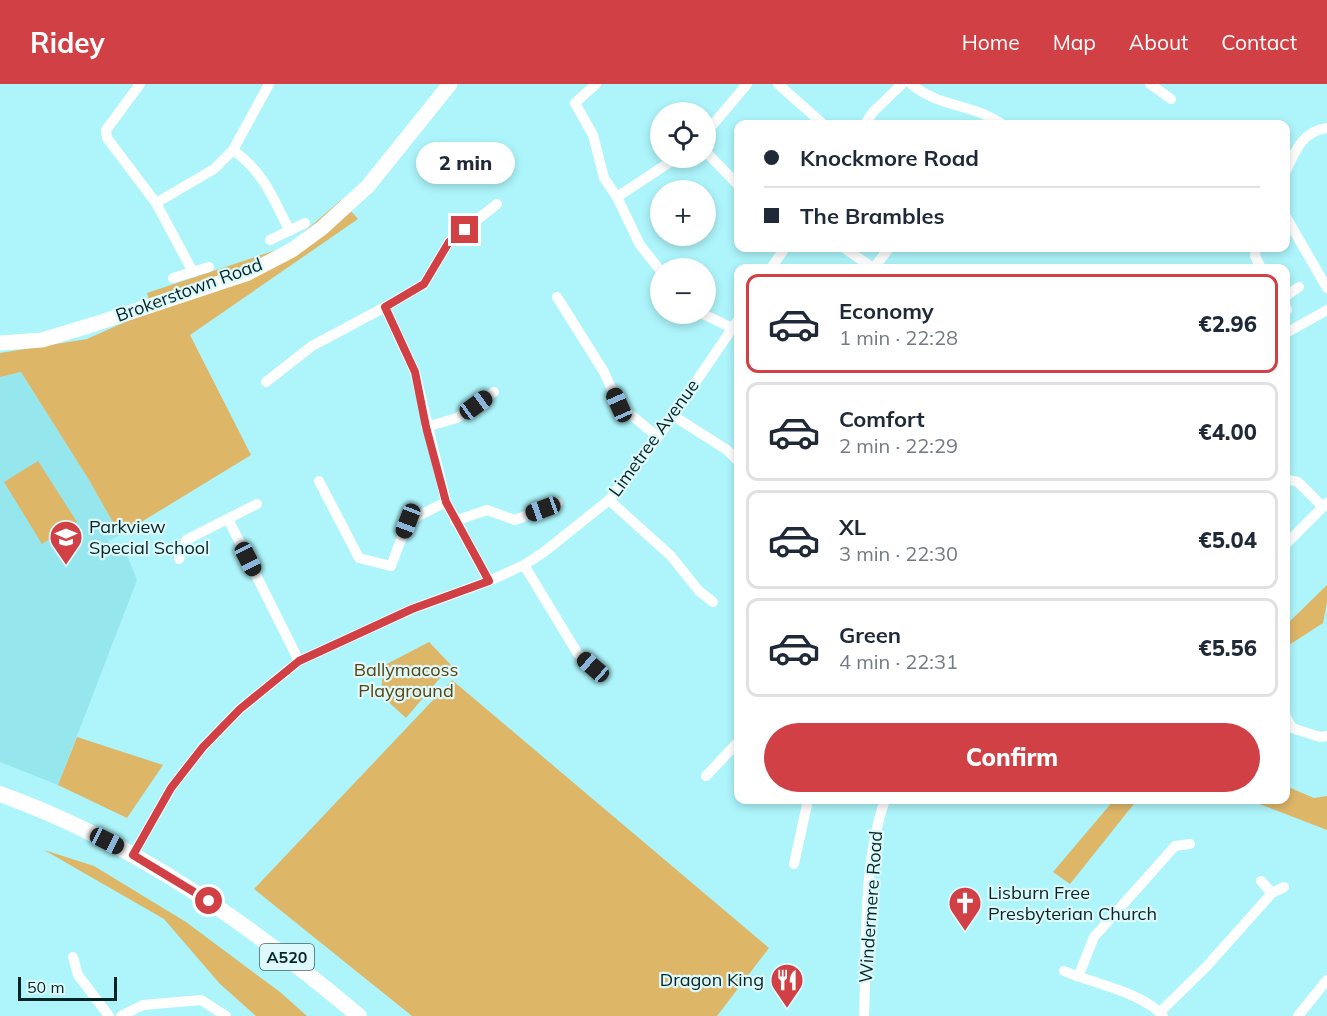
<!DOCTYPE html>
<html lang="en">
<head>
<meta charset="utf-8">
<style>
  body { margin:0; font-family:Mulish,sans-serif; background:#f2f2f3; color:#1f2937; height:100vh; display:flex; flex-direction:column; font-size:22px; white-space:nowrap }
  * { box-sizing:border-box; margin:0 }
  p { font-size:20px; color:#747a83 }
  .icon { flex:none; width:33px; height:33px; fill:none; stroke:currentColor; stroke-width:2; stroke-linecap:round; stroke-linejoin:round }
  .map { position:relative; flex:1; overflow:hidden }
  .panel { position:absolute; left:734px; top:180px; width:556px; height:540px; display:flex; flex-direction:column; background:#fff; border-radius:12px; box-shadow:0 3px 9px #0003 }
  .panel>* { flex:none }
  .hud { position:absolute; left:734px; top:36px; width:556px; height:132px; border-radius:12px; box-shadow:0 3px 9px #0003; display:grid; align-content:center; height:132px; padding:0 30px; background:#fff }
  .tools { position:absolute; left:650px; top:18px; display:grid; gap:12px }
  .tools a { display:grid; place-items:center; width:66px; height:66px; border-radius:50%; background:#fff; box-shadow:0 3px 9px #0003; font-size:30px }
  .scale { position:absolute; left:18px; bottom:15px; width:99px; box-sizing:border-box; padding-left:6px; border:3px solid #052426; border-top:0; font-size:16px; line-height:21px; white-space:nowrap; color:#052426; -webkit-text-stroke:4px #def9fc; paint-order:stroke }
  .end { position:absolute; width:27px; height:27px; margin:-14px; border:8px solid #d04045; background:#fff; box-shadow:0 0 0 3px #fff }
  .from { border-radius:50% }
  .bubble { position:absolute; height:42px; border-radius:21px; background:#fff; box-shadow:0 3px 9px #0003; font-size:20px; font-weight:800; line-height:42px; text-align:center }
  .car { position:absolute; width:18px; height:36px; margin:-18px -9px; border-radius:8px; box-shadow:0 0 4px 2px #0007; background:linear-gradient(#222 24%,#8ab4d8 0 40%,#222 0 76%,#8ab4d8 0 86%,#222 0) }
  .hud b { display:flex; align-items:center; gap:21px; height:57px; font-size:22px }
  .hud b+b { border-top:2px solid #e0e1e3 }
  .hud i { width:15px; height:15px; background:#1f2937 }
  ul { padding:10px 0 0; list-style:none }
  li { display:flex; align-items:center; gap:18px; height:99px; margin:0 12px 9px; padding:0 18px; border:3px solid #e0e1e3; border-radius:12px }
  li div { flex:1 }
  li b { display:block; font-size:22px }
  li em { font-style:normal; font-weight:800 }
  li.active { border-color:#d04045 }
  li>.icon { width:54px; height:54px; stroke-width:1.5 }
  .primary-button { display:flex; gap:12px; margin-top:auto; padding:12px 30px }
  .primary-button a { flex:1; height:69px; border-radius:36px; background:#d04045; color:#fff; font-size:24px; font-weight:800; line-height:69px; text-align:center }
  header { display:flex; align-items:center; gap:36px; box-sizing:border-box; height:84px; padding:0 30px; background:#d04045; color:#fff }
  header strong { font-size:28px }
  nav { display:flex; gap:33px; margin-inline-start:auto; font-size:21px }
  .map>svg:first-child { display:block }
  .built { fill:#96e6ee }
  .green { fill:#deb668 }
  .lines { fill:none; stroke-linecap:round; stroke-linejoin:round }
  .street { stroke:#fff; stroke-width:10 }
  .secondary { stroke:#fff; stroke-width:15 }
  .primary { stroke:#fff; stroke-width:16 }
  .route { stroke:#d04045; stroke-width:8 }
  .labels { text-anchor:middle; stroke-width:4.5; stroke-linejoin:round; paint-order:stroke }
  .shield { fill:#def9fc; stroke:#466466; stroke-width:1.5 }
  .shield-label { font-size:16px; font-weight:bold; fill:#052426 }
  .street-label { font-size:18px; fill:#052426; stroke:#def9fc }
  .poi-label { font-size:18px; fill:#052426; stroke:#def9fc; text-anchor:start }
  .park-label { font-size:18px; fill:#59420d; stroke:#def9fc }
</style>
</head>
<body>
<header>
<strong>Ridey</strong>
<nav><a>Home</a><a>Map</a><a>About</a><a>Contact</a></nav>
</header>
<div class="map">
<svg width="1327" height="932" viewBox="0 0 1327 932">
  <rect width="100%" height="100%" fill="#adf5fb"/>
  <path class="built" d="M21,288L89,396L120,451L108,457L115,467L126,469L137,496L58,701L0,678V293Z"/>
  <g class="green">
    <path d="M341,116L358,135L190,251L251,371L120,451L89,396L21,288L0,293V269L87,255L152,226L147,209L288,162Z"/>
    <path d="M38,377L77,438L42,460L4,398Z"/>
    <path d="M1327,501V518L1323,539L1286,563V541Z"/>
    <path d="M429,558L451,581L406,634L381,611L383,582Z"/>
    <path d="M452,596L769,864L717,932H412L254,805Z"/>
    <path d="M77,653L163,681L127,734L58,701Z"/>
    <path d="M1286,702L1314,714L1327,712V746L1249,716H1286Z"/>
    <path d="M1114,716H1137L1070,800L1053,788Z"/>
    <path d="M44,766L94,782L186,838L280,908L307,932H256L220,900L164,835Z"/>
  </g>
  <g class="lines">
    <g class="street">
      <path d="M140,0L106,46L107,54L156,119L214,85L233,66L269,0"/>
      <path d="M596,0L575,19L593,51L604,94L617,113L640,161L660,186"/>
      <path d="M778,0L823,40"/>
      <path d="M911,0C938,23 973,20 1002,40"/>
      <path d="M1150,0L1171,15"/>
      <path d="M865,40L873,28L902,0"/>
      <path d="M705,50L747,0"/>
      <path d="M233,66C264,88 273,115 290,147"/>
      <path d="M705,67L738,101"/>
      <path d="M1286,87C1295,67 1303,47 1327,44"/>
      <path d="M617,113L676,74"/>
      <path d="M156,119L193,188"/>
      <path d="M1286,133L1327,204"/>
      <path d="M270,156L305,139"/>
      <path d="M844,164L873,184"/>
      <path d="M1256,164L1255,172L1261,184"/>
      <path d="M771,184L785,164"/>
      <path d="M874,184L889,164"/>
      <path d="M173,194L209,183"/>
      <path d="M1286,212L1299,203"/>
      <path d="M557,213L604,288L619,321L658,353"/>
      <path d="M385,223L415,288L446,418L489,497"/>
      <path d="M1286,223L1287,226"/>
      <path d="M703,230L732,244"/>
      <path d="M1286,249L1327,226"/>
      <path d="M266,298L312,262L385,223L424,200L449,158L497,120"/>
      <path d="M672,331L727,366L738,377"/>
      <path d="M426,343L457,334L494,308"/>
      <path d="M1286,395L1298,398L1323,423"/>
      <path d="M319,397L359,474L391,482L408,437L446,418"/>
      <path d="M609,416L671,472L699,507L713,518"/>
      <path d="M228,435L299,577"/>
      <path d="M455,437L487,426L515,436L558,419"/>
      <path d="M1286,460L1327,419"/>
      <path d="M179,475L186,456L257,420"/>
      <path d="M524,481L578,570L593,583"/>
      <path d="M1286,633L1292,644L1320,653L1327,652"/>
      <path d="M706,692L738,658"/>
      <path d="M133,771L171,704L203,663L240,625L299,577L412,525L489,497L524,481L544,468L609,416L658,353L738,236"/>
      <path d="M794,780L808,716"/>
      <path d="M1261,797L1272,809"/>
      <path d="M73,873L78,891L109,932"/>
      <path d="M1064,887C1094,900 1142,908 1163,932"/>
      <path d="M1078,893L1094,853L1175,762L1190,760"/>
      <path d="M1160,928L1206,883L1272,809L1284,803"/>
      <path d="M121,932L143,921L201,916L226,932"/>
      <path d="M864,932C867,863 862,780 885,716"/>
      <path d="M1298,932L1327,896"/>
    </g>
    <path class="secondary" d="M0,259L42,256L95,240L246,190L292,166L322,144L368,102L450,0"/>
    <path class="primary" d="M0,710C134,758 251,841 359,932"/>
  </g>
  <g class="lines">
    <path class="route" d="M209,817L133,771L171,704L203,663L240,625L299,577L412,525L489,497L446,418L426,343L415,288L385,223L424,200L449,158L465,146"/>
  </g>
  <defs>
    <g id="school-pin" transform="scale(1.725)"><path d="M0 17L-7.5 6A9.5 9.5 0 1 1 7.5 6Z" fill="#d04045" stroke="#def9fc"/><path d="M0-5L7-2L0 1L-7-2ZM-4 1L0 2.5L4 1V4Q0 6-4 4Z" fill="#fff"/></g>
    <g id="church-pin" transform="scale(1.725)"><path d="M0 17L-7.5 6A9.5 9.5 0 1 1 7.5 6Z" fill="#d04045" stroke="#def9fc"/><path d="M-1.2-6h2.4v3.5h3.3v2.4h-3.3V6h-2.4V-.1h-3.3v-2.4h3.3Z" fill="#fff"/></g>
    <g id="restaurant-pin" transform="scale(1.725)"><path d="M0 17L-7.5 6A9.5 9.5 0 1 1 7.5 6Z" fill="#d04045" stroke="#def9fc"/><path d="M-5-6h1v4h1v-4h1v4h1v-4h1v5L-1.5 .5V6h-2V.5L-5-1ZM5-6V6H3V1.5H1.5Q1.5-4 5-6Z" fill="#fff"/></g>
  </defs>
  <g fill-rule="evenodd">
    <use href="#school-pin" x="66" y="453"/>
    <use href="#church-pin" x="965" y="819"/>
    <use href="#restaurant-pin" x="787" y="896"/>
  </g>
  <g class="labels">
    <rect class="shield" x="260" y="860" width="54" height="26" rx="4.5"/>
    <g class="shield-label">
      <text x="287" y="879">A520</text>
    </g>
    <g class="street-label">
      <text transform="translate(189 206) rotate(-20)" y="6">Brokerstown Road</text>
      <text transform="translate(654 354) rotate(-54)" y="6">Limetree Avenue</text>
      <text transform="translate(871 823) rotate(-86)" y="6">Windermere Road</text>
    </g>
    <g class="poi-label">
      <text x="89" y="449">Parkview<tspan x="89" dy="21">Special School</tspan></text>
      <text x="988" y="815">Lisburn Free<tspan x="988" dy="21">Presbyterian Church</tspan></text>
      <text x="764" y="902" text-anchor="end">Dragon King</text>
    </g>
    <g class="park-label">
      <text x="406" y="592">Ballymacoss<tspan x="406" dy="21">Playground</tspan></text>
    </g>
  </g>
</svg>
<div class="tools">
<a><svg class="icon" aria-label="locate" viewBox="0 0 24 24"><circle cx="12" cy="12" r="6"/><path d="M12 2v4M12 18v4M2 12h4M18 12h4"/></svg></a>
<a>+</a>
<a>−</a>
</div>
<div class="scale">50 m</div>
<i class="end from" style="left:209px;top:817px"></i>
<i class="end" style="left:465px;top:146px"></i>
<div class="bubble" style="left:416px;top:58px;width:99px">2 min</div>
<i class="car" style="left:476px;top:321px;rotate:54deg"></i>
<i class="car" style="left:619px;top:321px;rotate:336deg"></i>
<i class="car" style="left:543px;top:425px;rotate:250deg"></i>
<i class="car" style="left:408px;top:437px;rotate:201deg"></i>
<i class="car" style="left:248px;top:475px;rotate:153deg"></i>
<i class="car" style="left:593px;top:583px;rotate:311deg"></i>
<i class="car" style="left:107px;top:757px;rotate:117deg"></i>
<div class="hud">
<b><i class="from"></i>Knockmore Road</b>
<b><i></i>The Brambles</b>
</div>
<section class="panel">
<ul>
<li class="active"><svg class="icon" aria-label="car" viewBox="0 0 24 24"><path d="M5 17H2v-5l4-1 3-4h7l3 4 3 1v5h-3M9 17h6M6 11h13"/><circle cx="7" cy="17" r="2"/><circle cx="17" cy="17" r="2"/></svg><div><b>Economy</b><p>1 min · 22:28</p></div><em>€2.96</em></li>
<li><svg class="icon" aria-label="car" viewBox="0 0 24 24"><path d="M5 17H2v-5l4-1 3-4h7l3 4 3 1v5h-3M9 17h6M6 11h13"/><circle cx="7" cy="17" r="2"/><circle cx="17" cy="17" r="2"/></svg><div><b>Comfort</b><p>2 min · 22:29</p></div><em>€4.00</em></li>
<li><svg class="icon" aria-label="car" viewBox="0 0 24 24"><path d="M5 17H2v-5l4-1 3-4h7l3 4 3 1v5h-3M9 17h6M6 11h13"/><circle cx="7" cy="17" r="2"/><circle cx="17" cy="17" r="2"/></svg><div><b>XL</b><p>3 min · 22:30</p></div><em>€5.04</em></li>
<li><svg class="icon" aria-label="car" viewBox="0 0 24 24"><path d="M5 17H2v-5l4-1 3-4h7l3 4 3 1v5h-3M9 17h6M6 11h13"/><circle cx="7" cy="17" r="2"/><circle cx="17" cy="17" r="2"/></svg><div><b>Green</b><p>4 min · 22:31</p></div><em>€5.56</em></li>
</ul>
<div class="primary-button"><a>Confirm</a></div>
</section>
</div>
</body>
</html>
